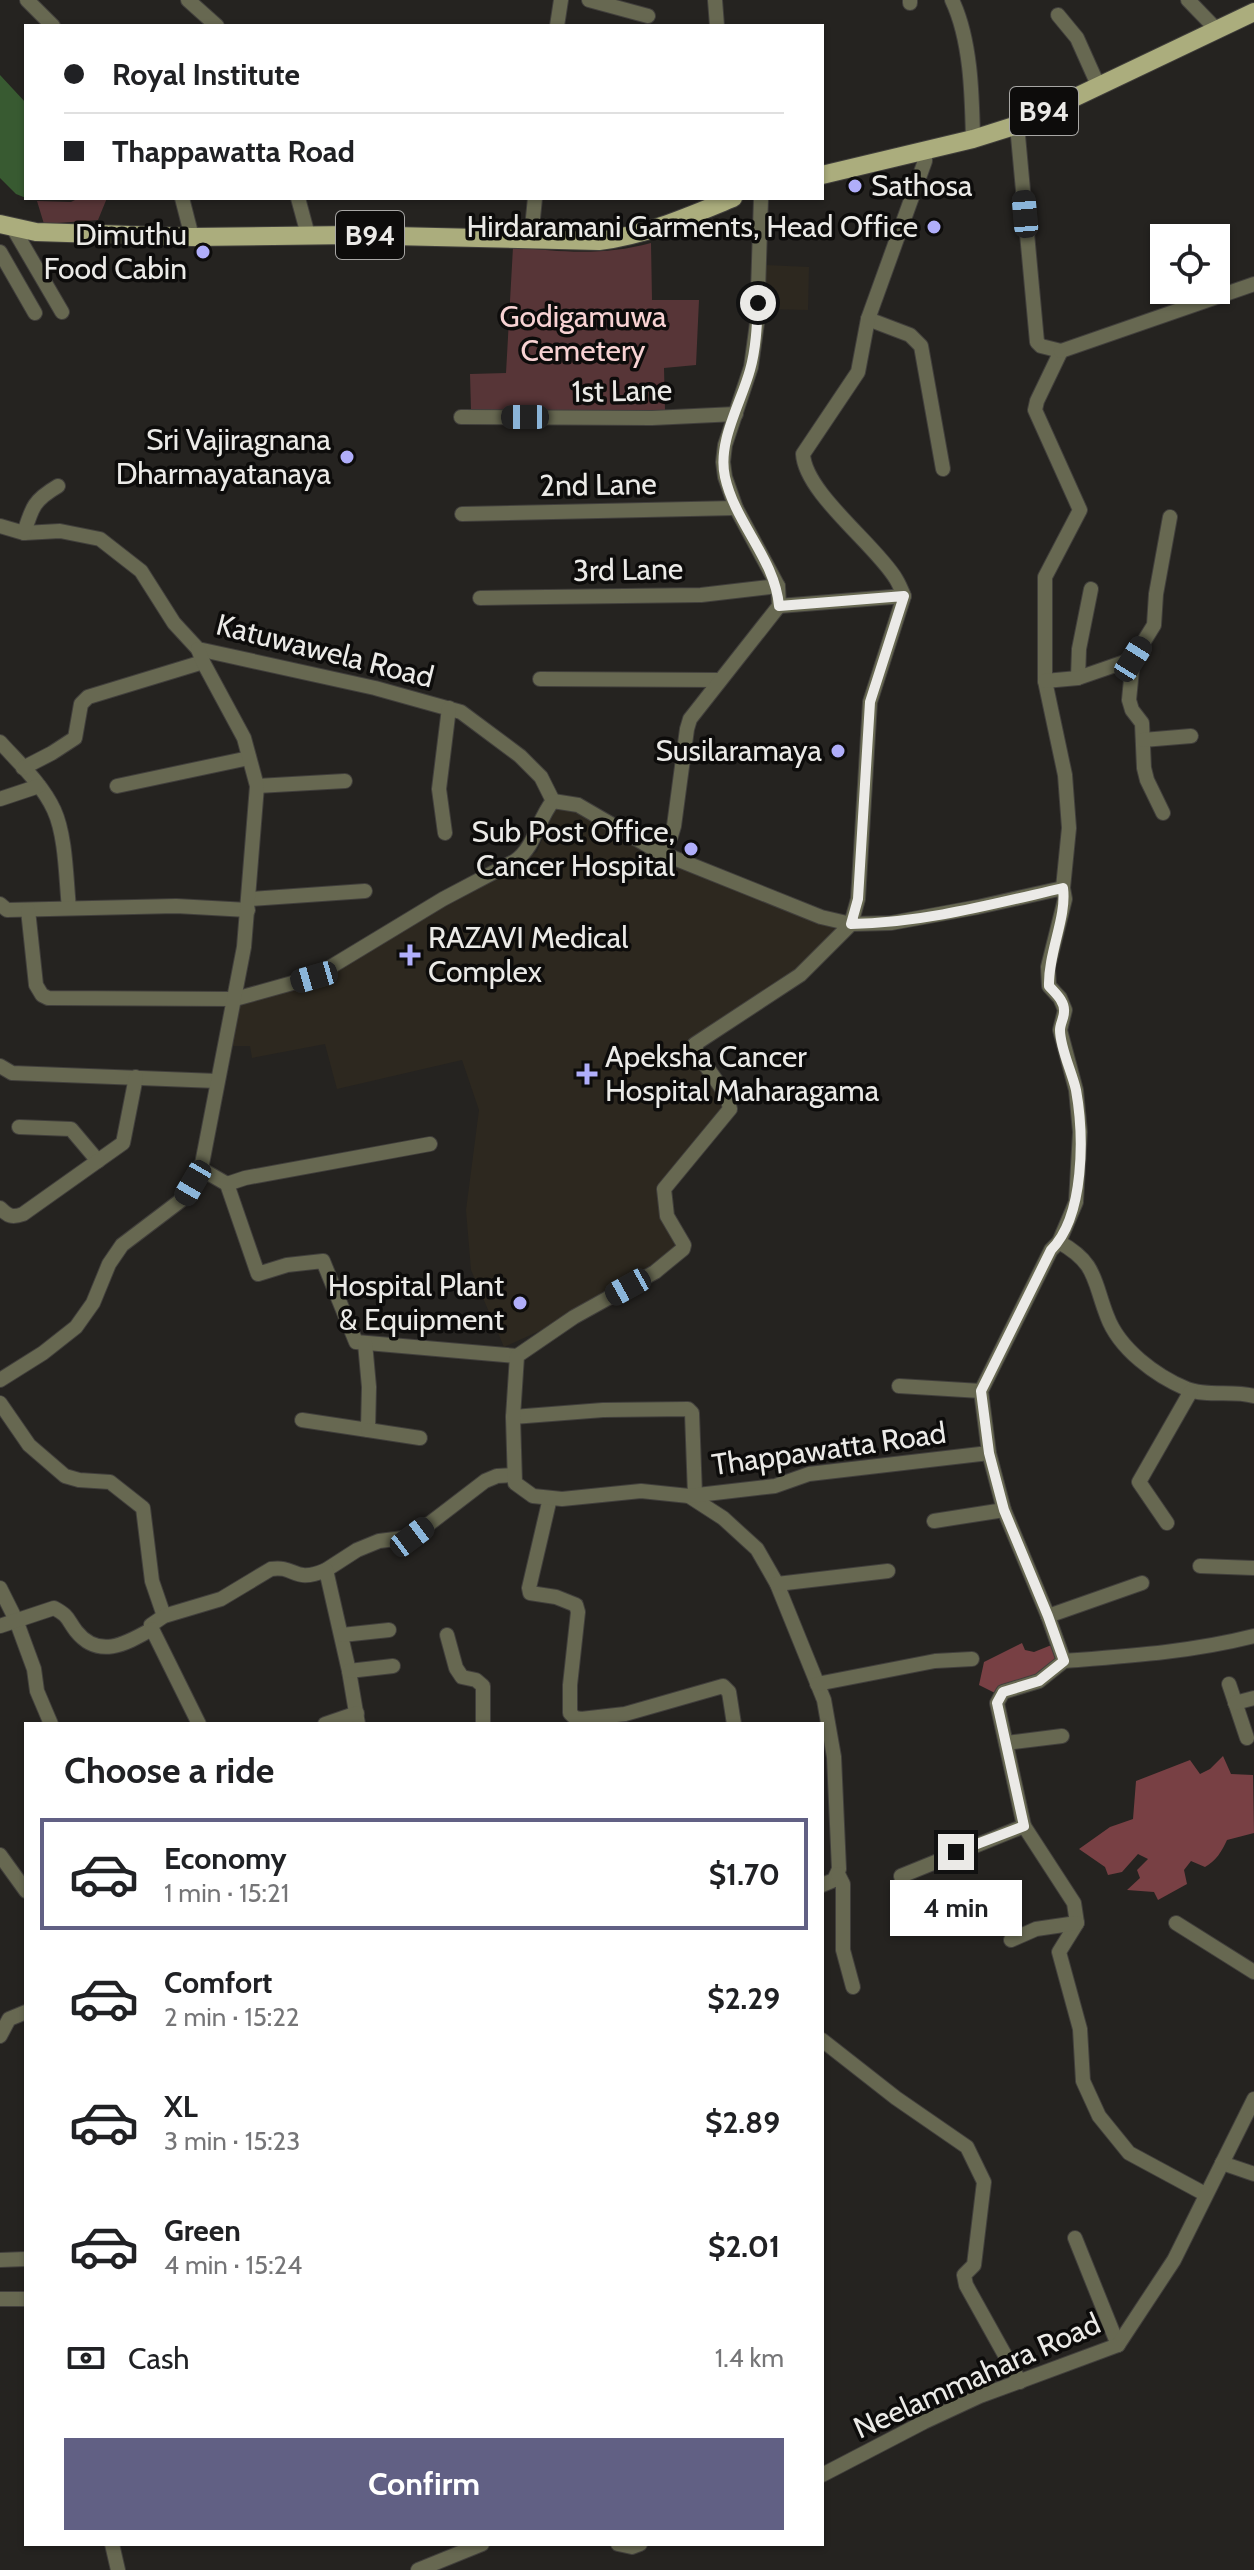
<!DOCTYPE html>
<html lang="en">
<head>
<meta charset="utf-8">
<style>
  body { margin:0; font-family:Cabin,sans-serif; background:#f2f2f2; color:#202124; height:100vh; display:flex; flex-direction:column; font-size:30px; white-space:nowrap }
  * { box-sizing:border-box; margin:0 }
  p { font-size:26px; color:#757577 }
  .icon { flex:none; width:44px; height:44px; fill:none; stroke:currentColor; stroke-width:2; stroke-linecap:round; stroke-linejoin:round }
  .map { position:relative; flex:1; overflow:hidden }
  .details { position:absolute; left:24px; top:1722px; width:800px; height:824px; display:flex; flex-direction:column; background:#fff; border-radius:0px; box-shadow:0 2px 6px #0004 }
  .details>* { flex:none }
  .hud { position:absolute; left:24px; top:24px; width:800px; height:176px; border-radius:0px; box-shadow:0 2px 6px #0004; display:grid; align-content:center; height:176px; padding:0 40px; background:#fff }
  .buttons { position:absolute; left:1150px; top:224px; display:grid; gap:16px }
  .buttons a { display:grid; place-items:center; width:80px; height:80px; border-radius:0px; background:#fff; box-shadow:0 2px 6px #0004; font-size:40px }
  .end { position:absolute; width:36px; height:36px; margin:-18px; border:10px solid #ebeae7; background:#111; box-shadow:0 0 0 4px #111 }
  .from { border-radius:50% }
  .bubble { position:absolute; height:56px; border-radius:0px; background:#fff; box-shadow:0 2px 6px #0004; font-size:26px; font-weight:700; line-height:56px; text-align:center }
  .car { position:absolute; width:24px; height:48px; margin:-24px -12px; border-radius:10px; box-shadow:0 0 6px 2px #0007; background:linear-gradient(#222 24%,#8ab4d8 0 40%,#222 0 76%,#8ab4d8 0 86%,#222 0) }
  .hud b { display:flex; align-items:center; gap:28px; height:76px; font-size:30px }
  .hud b+b { border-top:2px solid #e0e0e0 }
  .hud i { width:20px; height:20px; background:#202124 }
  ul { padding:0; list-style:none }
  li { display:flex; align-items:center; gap:24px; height:112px; margin:0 16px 12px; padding:0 24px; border:4px solid transparent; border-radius:0px }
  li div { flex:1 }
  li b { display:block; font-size:30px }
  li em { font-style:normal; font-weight:700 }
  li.current { border-color:#616084 }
  li>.icon { width:72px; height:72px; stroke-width:1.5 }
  h2 { padding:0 40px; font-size:36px; line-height:96px }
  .pay { display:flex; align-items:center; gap:20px; height:88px; padding:0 40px; font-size:30px }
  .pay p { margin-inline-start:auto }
  .button { display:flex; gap:16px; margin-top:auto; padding:16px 40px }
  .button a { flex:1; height:92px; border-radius:0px; background:#616084; color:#fff; font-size:32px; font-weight:700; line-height:92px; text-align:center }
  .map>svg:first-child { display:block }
  .built { fill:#2d281f }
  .green { fill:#573537 }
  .forest { fill:#784044 }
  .water { fill:#385a31 }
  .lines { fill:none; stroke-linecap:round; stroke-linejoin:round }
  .minor-casing { stroke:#413f3c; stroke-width:16 }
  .major-casing { stroke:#413f3c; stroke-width:20 }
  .minor { stroke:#676851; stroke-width:14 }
  .major { stroke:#abad7d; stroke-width:18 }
  .route { stroke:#ebeae7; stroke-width:10 }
  .poi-dot { fill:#b0aefa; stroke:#0d0c0b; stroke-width:3 }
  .labels { text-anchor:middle; stroke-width:7; stroke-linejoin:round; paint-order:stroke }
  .shield { fill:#0d0c0b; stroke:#a8a7a5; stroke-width:2 }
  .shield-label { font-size:28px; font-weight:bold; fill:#ebeae7 }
  .poi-label { font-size:30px; fill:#ebeae7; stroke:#0d0c0b; text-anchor:end }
  .park-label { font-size:30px; fill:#f8d2d3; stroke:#0d0c0b }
  .street-label { font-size:30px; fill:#ebeae7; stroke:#0d0c0b }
</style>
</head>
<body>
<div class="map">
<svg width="1254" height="2570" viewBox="0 0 1254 2570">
  <rect width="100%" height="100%" fill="#252320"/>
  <g class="built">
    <path d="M766,265L809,267L808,310L765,309Z"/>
    <path d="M557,804H573L778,904L839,930L781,986L691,1043L722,1097L723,1110L657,1190L677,1249L557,1323L504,1347L471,1270L466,1210L479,1110L462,1060L337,1089L325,1044L252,1058L250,1046H228L238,1001L318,980L537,852Z"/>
  </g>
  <g class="green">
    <path d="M79,198H107L98,220L44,224L37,201L71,202Z"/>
    <path d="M651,243L652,300H699L696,365L664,368L665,410H471L470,374L506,373L513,247C562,252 603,256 651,243Z"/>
  </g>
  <g class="forest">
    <path d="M1022,1643L1025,1650L1034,1652L1054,1644L1058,1660L1035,1679L997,1694L979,1685L984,1662Z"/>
    <path d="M1223,1756L1231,1774L1253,1775L1254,1833L1227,1840C1222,1851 1216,1861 1205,1867L1191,1861L1184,1870L1187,1884L1158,1900L1154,1892L1127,1890L1140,1878L1137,1870L1148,1859L1138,1854L1122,1872L1108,1875L1105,1867L1079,1849L1110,1827L1133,1819L1136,1781L1190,1760L1200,1774L1210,1769Z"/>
  </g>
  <path class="water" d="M0,75L26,103V198L16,194L0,178Z"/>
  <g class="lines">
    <g class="minor-casing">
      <g id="minor">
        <path d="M27,0L53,26"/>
        <path d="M188,0L217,26"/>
        <path d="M589,0L648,16"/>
        <path d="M715,0L717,26"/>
        <path d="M910,0V3"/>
        <path d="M952,0C971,40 972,95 973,139"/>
        <path d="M1188,0L1217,30"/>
        <path d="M1058,15L1077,38L1098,85"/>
        <path d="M557,26L561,0"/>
        <path d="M1017,125L1037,342L1041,346L1061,351L1037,401L1035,410L1080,510L1045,577V681L1065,775L1069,828L1063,888L1065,899L1048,967L1049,986L1060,998L1065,1010L1060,1030L1076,1090L1080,1132L1076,1202L1059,1242"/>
        <path d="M182,198L192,237"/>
        <path d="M298,198L308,235"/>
        <path d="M13,228L62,312"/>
        <path d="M531,238L535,198"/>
        <path d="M0,252L35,313"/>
        <path d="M868,319L910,335L921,346L943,469"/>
        <path d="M1061,351L1254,284"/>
        <path d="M461,417L652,418L736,414"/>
        <path d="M462,514L736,508"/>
        <path d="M0,526L24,533L60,531L100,539L141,571L174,623L198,649L375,688L461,712L520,756L541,777L553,801"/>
        <path d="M24,533C32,507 34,500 58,486"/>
        <path d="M480,598L701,595L778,586"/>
        <path d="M779,606L904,596"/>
        <path d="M1133,659L1129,700L1132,710L1142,723L1144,768L1147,780L1163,813"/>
        <path d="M1078,678L1079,649L1091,589"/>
        <path d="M540,679L720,680"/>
        <path d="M1045,681L1078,678L1133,659L1154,625L1156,594L1170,517"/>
        <path d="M1143,740L1191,736"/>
        <path d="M0,742C19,763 42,784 54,810C66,836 66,879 69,908"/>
        <path d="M23,768L52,753L75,738L81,704L88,697L203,662"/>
        <path d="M117,786L249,758"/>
        <path d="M257,786L345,781"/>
        <path d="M0,799L39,786"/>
        <path d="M445,833L439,789L449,708"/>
        <path d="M659,852L671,836L674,826L687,729L690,719L779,606L778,586L736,508L725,477L723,462L725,445L751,367L757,323L761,198"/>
        <path d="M249,899L365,891"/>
        <path d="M0,904L7,910L176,906L248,910"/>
        <path d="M28,910L36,985L42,995L48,998L235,999L314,977L443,899L515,861C536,846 537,820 553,801L578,805L659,852L821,917L851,924L891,923L978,907L1063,888"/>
        <path d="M0,1066L12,1073L217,1081"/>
        <path d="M19,1127L71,1129L98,1161"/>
        <path d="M201,1169L227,1184L258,1274L287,1265L323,1261L356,1342L517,1356"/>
        <path d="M227,1184L245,1178L430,1144"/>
        <path d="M0,1208C8,1216 12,1218 23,1214L123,1143L136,1077"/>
        <path d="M0,1380L43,1353L76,1327L93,1303L109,1264L122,1245L184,1198L201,1169L244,947L257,786L244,738L203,662L198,649"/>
        <path d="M899,1386L981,1391"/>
        <path d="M0,1403L29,1445L65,1476L79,1480L110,1482L143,1508L152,1581L164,1616"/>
        <path d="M513,1417L603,1410L688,1409L692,1413L695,1495"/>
        <path d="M302,1420L368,1430L369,1387L365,1343"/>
        <path d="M368,1430L420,1438"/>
        <path d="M989,1453L981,1391L1051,1250L1059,1242C1097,1263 1093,1280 1107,1316C1119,1349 1156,1376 1187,1389C1207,1397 1233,1390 1254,1396"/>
        <path d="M689,1496L723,1518L757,1549L777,1584L824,1700L834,1757L839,1869L834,1880L822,1885"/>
        <path d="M550,1498L529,1588L530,1593L556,1597L576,1605L578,1612L570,1685V1713L575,1718L581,1719L625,1714L723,1686L729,1692L734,1724"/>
        <path d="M934,1521L1004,1510"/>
        <path d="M1167,1523L1139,1482L1191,1391"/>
        <path d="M1200,1566L1254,1568"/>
        <path d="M326,1570L357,1550L379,1541L412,1537L485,1481L497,1476L513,1475"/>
        <path d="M777,1584L888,1571"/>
        <path d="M0,1588L16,1620L34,1669L37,1691L51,1724"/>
        <path d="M1048,1616L1142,1583"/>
        <path d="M0,1626L54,1608C69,1616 67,1619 76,1631C99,1660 127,1643 152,1629L151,1625L164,1616L221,1599L271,1569C296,1565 293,1584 326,1570L349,1671L358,1724"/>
        <path d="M152,1629L199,1724"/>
        <path d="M342,1635L389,1630"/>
        <path d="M447,1635L456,1668L462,1677L476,1680L483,1686V1724"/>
        <path d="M1064,1661C1128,1656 1191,1652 1254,1636"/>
        <path d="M349,1671L393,1666"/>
        <path d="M817,1684L935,1661L972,1659"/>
        <path d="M1229,1684L1247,1738"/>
        <path d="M1235,1703L1254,1698"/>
        <path d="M325,1724L357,1713"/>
        <path d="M1006,1743L1062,1736"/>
        <path d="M1024,1826L1074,1903L1077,1923L1059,1952L1080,2029L1083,2081L1099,2116L1129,2153L1205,2194"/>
        <path d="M0,1855L26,1891"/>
        <path d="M838,1874L843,1884V1950L853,1987"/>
        <path d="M916,1922L901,1876L1024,1826L997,1703L1003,1692L1039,1681L1064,1661L1048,1616L1004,1510L989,1453L809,1474L775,1486L689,1496L641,1491L562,1499L533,1496L515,1483L513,1417L517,1356L574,1317L655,1272L683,1249L684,1245L667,1216L664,1189L730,1109L727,1096L697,1053L695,1044L800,975L851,924L858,899L870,702L904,596C902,591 899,584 896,579C876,545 805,493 803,454L858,372L868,319L925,161V151"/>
        <path d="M1176,1923L1254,1972"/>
        <path d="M1011,1940L1036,1929L1077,1923"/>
        <path d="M0,2036L9,2019L26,2012"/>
        <path d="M822,2040L896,2098L967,2147L984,2182L974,2265L964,2275L966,2285L1020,2382"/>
        <path d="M1222,2163L1254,2174"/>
        <path d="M1075,2238L1118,2345"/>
        <path d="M0,2260L26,2259"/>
        <path d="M0,2299H26"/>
        <path d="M822,2475L924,2422L980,2396L1118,2345L1174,2260L1254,2099"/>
        <path d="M112,2544L118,2570"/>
        <path d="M618,2544L632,2547L640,2544"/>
        <path d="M418,2570L482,2544"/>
      </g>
    </g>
    <g class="major-casing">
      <g id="major">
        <path d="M822,175L973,139L1017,125L1254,12"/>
        <path d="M0,224L36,232L192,237L351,235L599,241C647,235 689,216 733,198"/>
      </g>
    </g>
    <use href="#minor" class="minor"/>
    <use href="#major" class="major"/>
  </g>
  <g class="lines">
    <path class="route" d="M758,303C757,325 756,349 750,370C741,403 717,442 725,477C735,523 775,559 779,606L904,596L870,702L858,899L851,924C923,923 993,904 1063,888C1067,917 1048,953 1049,986C1055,993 1065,1001 1064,1012C1064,1018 1060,1024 1060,1030C1060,1048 1072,1072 1076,1090C1084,1135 1085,1216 1051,1250L981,1391L989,1453L1004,1510L1048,1616L1064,1661L1039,1681L1003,1692L997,1703L1024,1826L956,1852"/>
  </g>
  <g class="poi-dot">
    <circle cx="855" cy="186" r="8"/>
    <circle cx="934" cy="227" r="8"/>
    <circle cx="203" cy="252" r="8"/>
    <circle cx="347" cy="457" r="8"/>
    <circle cx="838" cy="751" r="8"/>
    <circle cx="691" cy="849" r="8"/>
    <path d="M406 943h8v8h8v8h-8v8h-8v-8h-8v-8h8z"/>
    <path d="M583 1062h8v8h8v8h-8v8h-8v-8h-8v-8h8z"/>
    <circle cx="520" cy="1303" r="8"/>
  </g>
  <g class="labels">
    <g class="shield">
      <rect x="1010" y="87" width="68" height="48" rx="6"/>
      <rect x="336" y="211" width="68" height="48" rx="6"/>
    </g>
    <g class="shield-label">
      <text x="1044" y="121">B94</text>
      <text x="370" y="245">B94</text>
    </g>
    <g class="poi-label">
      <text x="871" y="196" text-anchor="start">Sathosa</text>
      <text x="918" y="237">Hirdaramani Garments, Head Office</text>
      <text x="187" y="245">Dimuthu<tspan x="187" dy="34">Food Cabin</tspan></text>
      <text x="331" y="450">Sri Vajiragnana<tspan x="331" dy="34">Dharmayatanaya</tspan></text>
      <text x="822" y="761">Susilaramaya</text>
      <text x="675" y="842">Sub Post Office,<tspan x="675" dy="34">Cancer Hospital</tspan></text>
      <text x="428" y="948" text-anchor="start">RAZAVI Medical<tspan x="428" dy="34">Complex</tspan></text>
      <text x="605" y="1067" text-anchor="start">Apeksha Cancer<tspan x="605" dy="34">Hospital Maharagama</tspan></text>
      <text x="504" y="1296">Hospital Plant<tspan x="504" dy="34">&amp; Equipment</tspan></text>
    </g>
    <g class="park-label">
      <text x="583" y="327">Godigamuwa<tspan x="583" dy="34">Cemetery</tspan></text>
    </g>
    <g class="street-label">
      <text transform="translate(622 391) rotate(-1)" y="10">1st Lane</text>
      <text transform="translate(598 485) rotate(-1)" y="10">2nd Lane</text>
      <text transform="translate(628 570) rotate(-1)" y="10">3rd Lane</text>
      <text transform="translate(325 651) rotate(14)" y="10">Katuwawela Road</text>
      <text transform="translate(829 1449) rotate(-8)" y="10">Thappawatta Road</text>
      <text transform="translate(977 2376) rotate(-24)" y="10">Neelammahara Road</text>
    </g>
  </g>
</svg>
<div class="buttons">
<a><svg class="icon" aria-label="locate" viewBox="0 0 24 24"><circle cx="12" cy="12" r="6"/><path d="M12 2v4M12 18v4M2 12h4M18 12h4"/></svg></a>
</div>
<i class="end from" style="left:758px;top:303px"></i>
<i class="end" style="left:956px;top:1852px"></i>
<div class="bubble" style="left:890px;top:1880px;width:132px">4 min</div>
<i class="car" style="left:1025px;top:214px;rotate:355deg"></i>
<i class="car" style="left:525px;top:417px;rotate:270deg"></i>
<i class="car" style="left:1133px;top:659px;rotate:32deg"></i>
<i class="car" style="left:314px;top:977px;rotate:254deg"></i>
<i class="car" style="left:193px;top:1183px;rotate:210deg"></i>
<i class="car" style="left:628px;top:1287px;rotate:241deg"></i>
<i class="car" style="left:412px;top:1537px;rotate:53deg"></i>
<div class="hud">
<b><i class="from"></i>Royal Institute</b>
<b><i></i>Thappawatta Road</b>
</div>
<section class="details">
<h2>Choose a ride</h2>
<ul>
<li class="current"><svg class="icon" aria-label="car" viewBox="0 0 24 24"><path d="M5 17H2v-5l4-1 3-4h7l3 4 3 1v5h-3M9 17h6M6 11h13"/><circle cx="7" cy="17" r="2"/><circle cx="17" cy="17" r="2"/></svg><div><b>Economy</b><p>1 min · 15:21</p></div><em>$1.70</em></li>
<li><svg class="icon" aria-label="car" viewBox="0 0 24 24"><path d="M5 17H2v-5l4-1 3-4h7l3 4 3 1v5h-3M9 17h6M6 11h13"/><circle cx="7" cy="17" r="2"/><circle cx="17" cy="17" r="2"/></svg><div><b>Comfort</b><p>2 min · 15:22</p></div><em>$2.29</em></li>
<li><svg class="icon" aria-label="car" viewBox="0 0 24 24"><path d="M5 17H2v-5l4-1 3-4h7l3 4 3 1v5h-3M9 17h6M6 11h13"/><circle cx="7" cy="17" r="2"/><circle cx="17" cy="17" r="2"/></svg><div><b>XL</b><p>3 min · 15:23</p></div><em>$2.89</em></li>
<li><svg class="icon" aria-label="car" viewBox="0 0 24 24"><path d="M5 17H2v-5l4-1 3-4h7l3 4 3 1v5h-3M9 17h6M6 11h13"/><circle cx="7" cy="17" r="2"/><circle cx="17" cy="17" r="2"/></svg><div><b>Green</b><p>4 min · 15:24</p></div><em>$2.01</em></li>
</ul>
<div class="pay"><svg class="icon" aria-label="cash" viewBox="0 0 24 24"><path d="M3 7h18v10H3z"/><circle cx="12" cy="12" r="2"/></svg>Cash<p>1.4 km</p></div>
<div class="button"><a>Confirm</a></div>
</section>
</div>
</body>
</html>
